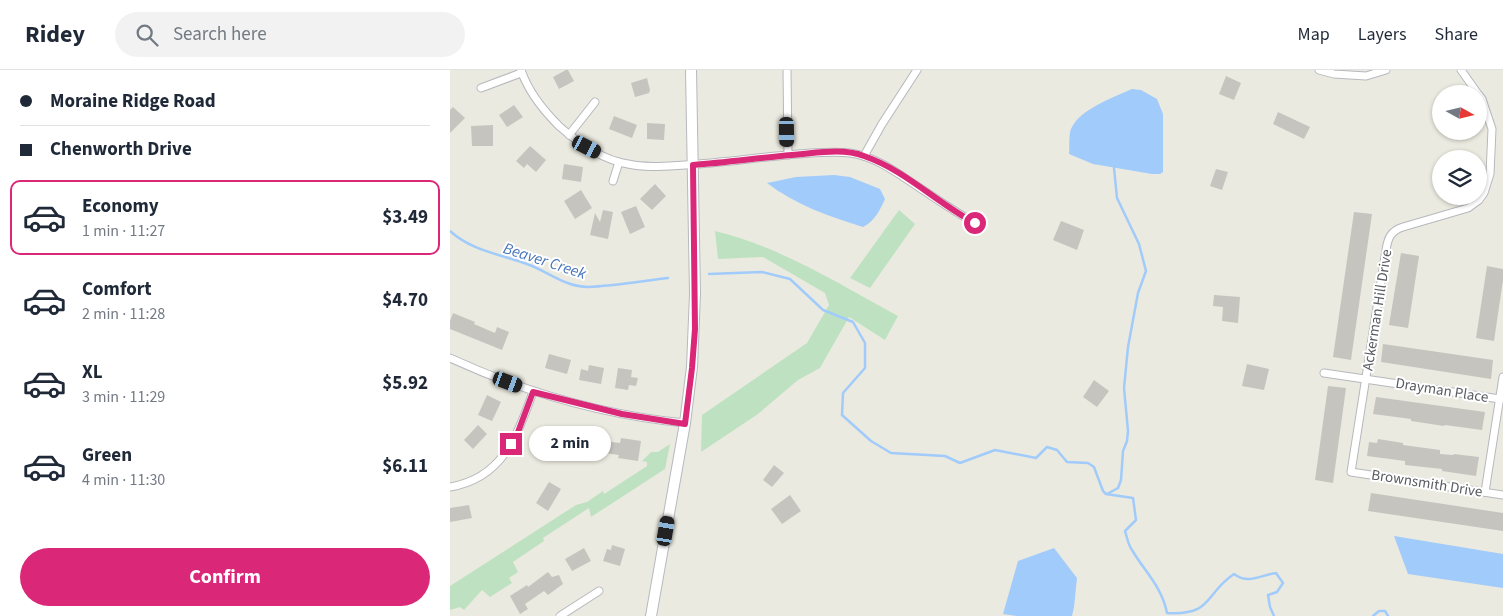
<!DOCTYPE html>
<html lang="en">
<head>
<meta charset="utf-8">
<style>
  body { margin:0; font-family:"Source Sans 3",sans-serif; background:#f2f2f3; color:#1f2937; height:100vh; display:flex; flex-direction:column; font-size:19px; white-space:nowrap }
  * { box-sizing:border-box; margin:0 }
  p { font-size:16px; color:#747a83 }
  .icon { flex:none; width:28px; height:28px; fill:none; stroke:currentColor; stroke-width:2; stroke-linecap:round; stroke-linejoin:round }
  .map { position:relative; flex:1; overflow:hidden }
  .details { display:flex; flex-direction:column; background:#fff; width:450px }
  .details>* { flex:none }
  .hud { display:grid; align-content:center; height:110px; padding:0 20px; background:#fff }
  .needle { width:32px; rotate:98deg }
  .fabs { position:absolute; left:982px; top:15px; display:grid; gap:10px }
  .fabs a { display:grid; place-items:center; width:55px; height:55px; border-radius:50%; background:#fff; box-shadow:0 1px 4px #0004; font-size:25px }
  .end { position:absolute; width:22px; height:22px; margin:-11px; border:6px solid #db2777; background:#fff; box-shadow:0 0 0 2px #fff }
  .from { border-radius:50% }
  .bubble { position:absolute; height:35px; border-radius:18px; background:#fff; box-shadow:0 1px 4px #0004; font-size:16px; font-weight:700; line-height:35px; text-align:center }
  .car { position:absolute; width:15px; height:30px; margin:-15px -8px; border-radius:6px; box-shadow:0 0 4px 1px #0007; background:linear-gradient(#222 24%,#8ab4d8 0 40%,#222 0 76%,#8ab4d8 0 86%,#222 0) }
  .hud b { display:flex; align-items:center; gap:18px; height:48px; font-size:19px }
  .hud b+b { border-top:1px solid #e0e1e3 }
  .hud i { width:12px; height:12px; background:#1f2937 }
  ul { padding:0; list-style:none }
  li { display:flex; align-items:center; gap:15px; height:75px; margin:0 10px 8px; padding:0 10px; border:2px solid transparent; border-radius:10px }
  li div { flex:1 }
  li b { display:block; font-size:19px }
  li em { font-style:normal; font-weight:700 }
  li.selected { border-color:#db2777 }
  li>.icon { width:45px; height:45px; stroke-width:1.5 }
  .action { display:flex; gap:10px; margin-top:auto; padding:10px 20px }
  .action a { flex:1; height:58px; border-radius:30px; background:#db2777; color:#fff; font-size:20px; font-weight:700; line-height:58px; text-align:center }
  header { display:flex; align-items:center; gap:30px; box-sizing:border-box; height:70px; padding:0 25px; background:#fff; border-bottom:1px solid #e0e1e3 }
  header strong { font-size:24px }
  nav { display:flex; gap:28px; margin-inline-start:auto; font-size:18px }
  .search { width:350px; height:45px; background:#f2f2f3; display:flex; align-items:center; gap:12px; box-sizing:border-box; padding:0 18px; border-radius:28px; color:#747a83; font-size:19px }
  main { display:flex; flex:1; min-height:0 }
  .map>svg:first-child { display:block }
  .green { fill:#bee2c1 }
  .water { fill:#a1cbfa }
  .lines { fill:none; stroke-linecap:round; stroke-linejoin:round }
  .stream { stroke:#a1cbfa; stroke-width:2.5 }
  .building { fill:#c6c4be }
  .street-casing { stroke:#b6b8bd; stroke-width:9 }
  .secondary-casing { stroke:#b6b9bf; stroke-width:12 }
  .street { stroke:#fff; stroke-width:7 }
  .secondary { stroke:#fff; stroke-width:10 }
  .route { stroke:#db2777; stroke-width:6 }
  .labels { text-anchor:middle; stroke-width:4; stroke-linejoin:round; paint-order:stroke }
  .street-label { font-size:15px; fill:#595c61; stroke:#fff }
  .water-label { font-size:16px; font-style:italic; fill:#4674bc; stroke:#fff }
</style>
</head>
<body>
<header>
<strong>Ridey</strong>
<div class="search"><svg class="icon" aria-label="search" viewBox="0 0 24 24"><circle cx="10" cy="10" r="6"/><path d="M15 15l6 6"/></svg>Search here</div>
<nav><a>Map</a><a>Layers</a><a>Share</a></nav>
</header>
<main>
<section class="details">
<div class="hud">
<b><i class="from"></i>Moraine Ridge Road</b>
<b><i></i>Chenworth Drive</b>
</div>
<ul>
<li class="selected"><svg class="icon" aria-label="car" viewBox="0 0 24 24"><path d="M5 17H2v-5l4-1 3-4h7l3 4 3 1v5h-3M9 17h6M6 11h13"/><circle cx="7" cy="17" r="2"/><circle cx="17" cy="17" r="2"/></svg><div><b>Economy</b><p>1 min · 11:27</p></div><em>$3.49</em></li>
<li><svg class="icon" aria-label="car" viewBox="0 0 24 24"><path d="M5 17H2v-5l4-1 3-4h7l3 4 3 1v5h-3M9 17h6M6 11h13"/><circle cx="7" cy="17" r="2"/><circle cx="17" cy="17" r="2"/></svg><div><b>Comfort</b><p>2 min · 11:28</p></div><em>$4.70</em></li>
<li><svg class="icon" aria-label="car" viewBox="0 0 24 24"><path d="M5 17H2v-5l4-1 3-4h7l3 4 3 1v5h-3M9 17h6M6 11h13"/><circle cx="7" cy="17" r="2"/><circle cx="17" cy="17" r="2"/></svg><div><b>XL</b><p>3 min · 11:29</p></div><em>$5.92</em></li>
<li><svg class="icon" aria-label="car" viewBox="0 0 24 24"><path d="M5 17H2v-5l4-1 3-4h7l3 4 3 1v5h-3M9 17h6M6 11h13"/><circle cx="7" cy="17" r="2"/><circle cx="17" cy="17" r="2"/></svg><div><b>Green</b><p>4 min · 11:30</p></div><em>$6.11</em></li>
</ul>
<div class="action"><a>Confirm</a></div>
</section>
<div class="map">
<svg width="1053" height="546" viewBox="0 0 1053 546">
  <rect width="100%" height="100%" fill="#ebeae0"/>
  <g class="green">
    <path d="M449,140L465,154L420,218L400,208Z"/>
    <path d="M265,161C331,177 389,214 448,246L435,270L399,247L370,298L348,310L308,344L251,382L252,345L357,273L379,235L375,223L313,187L268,189Z"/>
    <path d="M220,374L215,399L141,447L139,438L93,468L94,471L63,492L68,502L59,508L62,513L40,527L32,520L14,540L10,537L0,540V516L126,435L137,432L153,421L154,424L197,396V392L192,391L201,382H208Z"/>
  </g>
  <g class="water">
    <path d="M682,19L691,20L707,29L713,44V102L710,104H702L643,94L619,84C620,77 618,63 622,57C631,39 664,27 682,19Z"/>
    <path d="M384,105L400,107L430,119L435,129C430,140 424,152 413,157C380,147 344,134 317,113L346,107Z"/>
    <path d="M944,466L1053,484V518L958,504Z"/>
    <path d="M604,478L627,508L624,537L622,546H567L553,544L568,491Z"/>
  </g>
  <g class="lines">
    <g class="stream">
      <path d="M0,161C22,181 50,184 77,194C97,201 115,217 138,217C164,216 192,211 218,208"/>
      <path d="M259,204L312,202L340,209L373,240L403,252L415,273V298L393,323L392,345L421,371L441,383L495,386L510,393L545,380L586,388L597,377L607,380L617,392L638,393L644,397L653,421L656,424L683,428L686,450L675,461C677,467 678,475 682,480C695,502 712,517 717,543C763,546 754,524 784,504C799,515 810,505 826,503L833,513L827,522L818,525L820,537L824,546"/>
      <path d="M657,424L668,418L671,410L673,381L677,371L678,361L674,318L678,277L688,223L696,201L689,174L667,128L664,98"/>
      <path d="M923,546L929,541H935L938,546"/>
    </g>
  </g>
  <g class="building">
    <path d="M116,0H118L124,11L109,19L103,7Z"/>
    <path d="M776,6L791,13L784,30L769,24Z"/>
    <path d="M197,8L200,20L199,23L185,27L181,13Z"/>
    <path d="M64,35L73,47L57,57L49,45Z"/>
    <path d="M3,37L15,48L0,63V40Z"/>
    <path d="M828,42L860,57L854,69L823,54Z"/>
    <path d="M164,46L187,55L182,68L159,59Z"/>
    <path d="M197,53L215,54L214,70L197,69Z"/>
    <path d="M43,55V76H22L21,56Z"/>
    <path d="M80,76L96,90L86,102L77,94L74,98L66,91Z"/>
    <path d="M114,94L133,97L131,112L112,109Z"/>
    <path d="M766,99L778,102L772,120L760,116Z"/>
    <path d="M205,114L216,126L202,140L190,129Z"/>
    <path d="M131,120L142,138L125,149L114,131Z"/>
    <path d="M186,136L195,157L180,164L171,142Z"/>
    <path d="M153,140L163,142L158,169L140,165L145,143L150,152Z"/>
    <path d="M904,142L922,144L901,290L883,287Z"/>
    <path d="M611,151L634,160L627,180L603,170Z"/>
    <path d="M951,183L969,186L958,258L939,255Z"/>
    <path d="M1037,196L1053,199V210L1044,271L1026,268Z"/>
    <path d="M764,225L790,227L788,253L772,251L773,237L763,236Z"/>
    <path d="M3,243L25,252L24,254L45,263L47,257L59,262L52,280L0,259V251Z"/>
    <path d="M933,274L1043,290L1041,309L931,292Z"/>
    <path d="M99,284L121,290L117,304L95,298Z"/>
    <path d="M797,294L819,299L814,320L792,316Z"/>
    <path d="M139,295L154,298L151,314L129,310L131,299L138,301Z"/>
    <path d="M168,298L182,300L181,307L188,308L186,316L179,315L178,320L165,318Z"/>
    <path d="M644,310L659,321L647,337L633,327Z"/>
    <path d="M878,316L896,318L883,413L865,410Z"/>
    <path d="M37,325L51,332L42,351L28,345Z"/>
    <path d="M926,327L1035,342L1032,360L995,355L994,356L961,351V349L923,344Z"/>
    <path d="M28,355L37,364L23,379L14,370Z"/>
    <path d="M109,365L137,372V369L170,373L171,368L191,371L188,391L168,388L169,385L126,379L123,389L104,384Z"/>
    <path d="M928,369L953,373V375L990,380V384L1003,385L1004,384L1029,387L1026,406L992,401V399L955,395V391L917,386L919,372L927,373Z"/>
    <path d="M324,395L334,403L322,417L313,410Z"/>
    <path d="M99,412L111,419L98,441L86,433Z"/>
    <path d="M921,423L1053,443V461L918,441Z"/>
    <path d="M340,425L351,441L332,454L321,439Z"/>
    <path d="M19,435L22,448L0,452V438Z"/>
    <path d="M162,475L175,479L170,496L153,491L157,479L161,480Z"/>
    <path d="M134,478L141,491L122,501L115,489Z"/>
    <path d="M98,502L102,507L109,505L113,514L98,525L94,521L75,534L78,539L70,544L60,526L77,515L78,517Z"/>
  </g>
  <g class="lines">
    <g class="street-casing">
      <g id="street">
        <path d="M71,0C78,21 94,41 109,56C127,72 153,90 178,94C196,98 216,96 235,95C272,93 310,87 348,84C365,83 383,81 400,83C423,86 443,100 461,112C482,126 503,141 525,153"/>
        <path d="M337,0L338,85"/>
        <path d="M869,0L884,4L916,6L936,0"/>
        <path d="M1011,0L1028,24"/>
        <path d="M31,18L71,3"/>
        <path d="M1029,25L1032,29L1042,59L1040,104L1034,123L1029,130L1018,138L953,157C941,161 938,167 936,180L901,402L1053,425"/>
        <path d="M119,65L145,32"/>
        <path d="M414,86L432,54L467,0"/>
        <path d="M163,111L169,92"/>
        <path d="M0,288C74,322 154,345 235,353"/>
        <path d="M874,303L1050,329"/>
        <path d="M0,417C53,408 67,366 83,322"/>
        <path d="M1035,422L1053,307"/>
        <path d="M110,546L149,521"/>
      </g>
    </g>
    <g class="secondary-casing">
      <path id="secondary" d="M201,546L235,353L242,297L245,224L241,0"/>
    </g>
    <use href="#street" class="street"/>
    <use href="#secondary" class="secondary"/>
  </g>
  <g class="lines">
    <path class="route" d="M61,374L68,362L83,322L172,344L235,354L242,298L245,259L243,95C280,92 316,87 353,84C373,82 395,79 414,86C455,100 487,133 525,153"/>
  </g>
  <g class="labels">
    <g class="street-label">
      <text transform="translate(927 240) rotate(-81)" y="5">Ackerman Hill Drive</text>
      <text transform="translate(992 320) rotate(9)" y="5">Drayman Place</text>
      <text transform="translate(977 413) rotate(9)" y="5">Brownsmith Drive</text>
    </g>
    <g class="water-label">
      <text transform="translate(95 190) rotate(18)" y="6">Beaver Creek</text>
    </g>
  </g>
</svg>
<div class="fabs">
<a><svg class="needle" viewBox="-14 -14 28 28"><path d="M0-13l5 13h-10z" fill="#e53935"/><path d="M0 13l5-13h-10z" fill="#747a83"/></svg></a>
<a><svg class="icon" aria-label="layers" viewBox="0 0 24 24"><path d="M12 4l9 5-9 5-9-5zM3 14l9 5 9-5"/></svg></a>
</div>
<i class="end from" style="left:525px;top:153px"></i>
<i class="end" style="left:61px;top:374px"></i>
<div class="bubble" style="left:79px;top:356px;width:82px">2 min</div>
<i class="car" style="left:337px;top:62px;rotate:179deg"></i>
<i class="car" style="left:137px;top:77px;rotate:117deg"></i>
<i class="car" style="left:58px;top:312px;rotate:110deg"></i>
<i class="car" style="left:216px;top:461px;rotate:10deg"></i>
</div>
</main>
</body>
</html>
